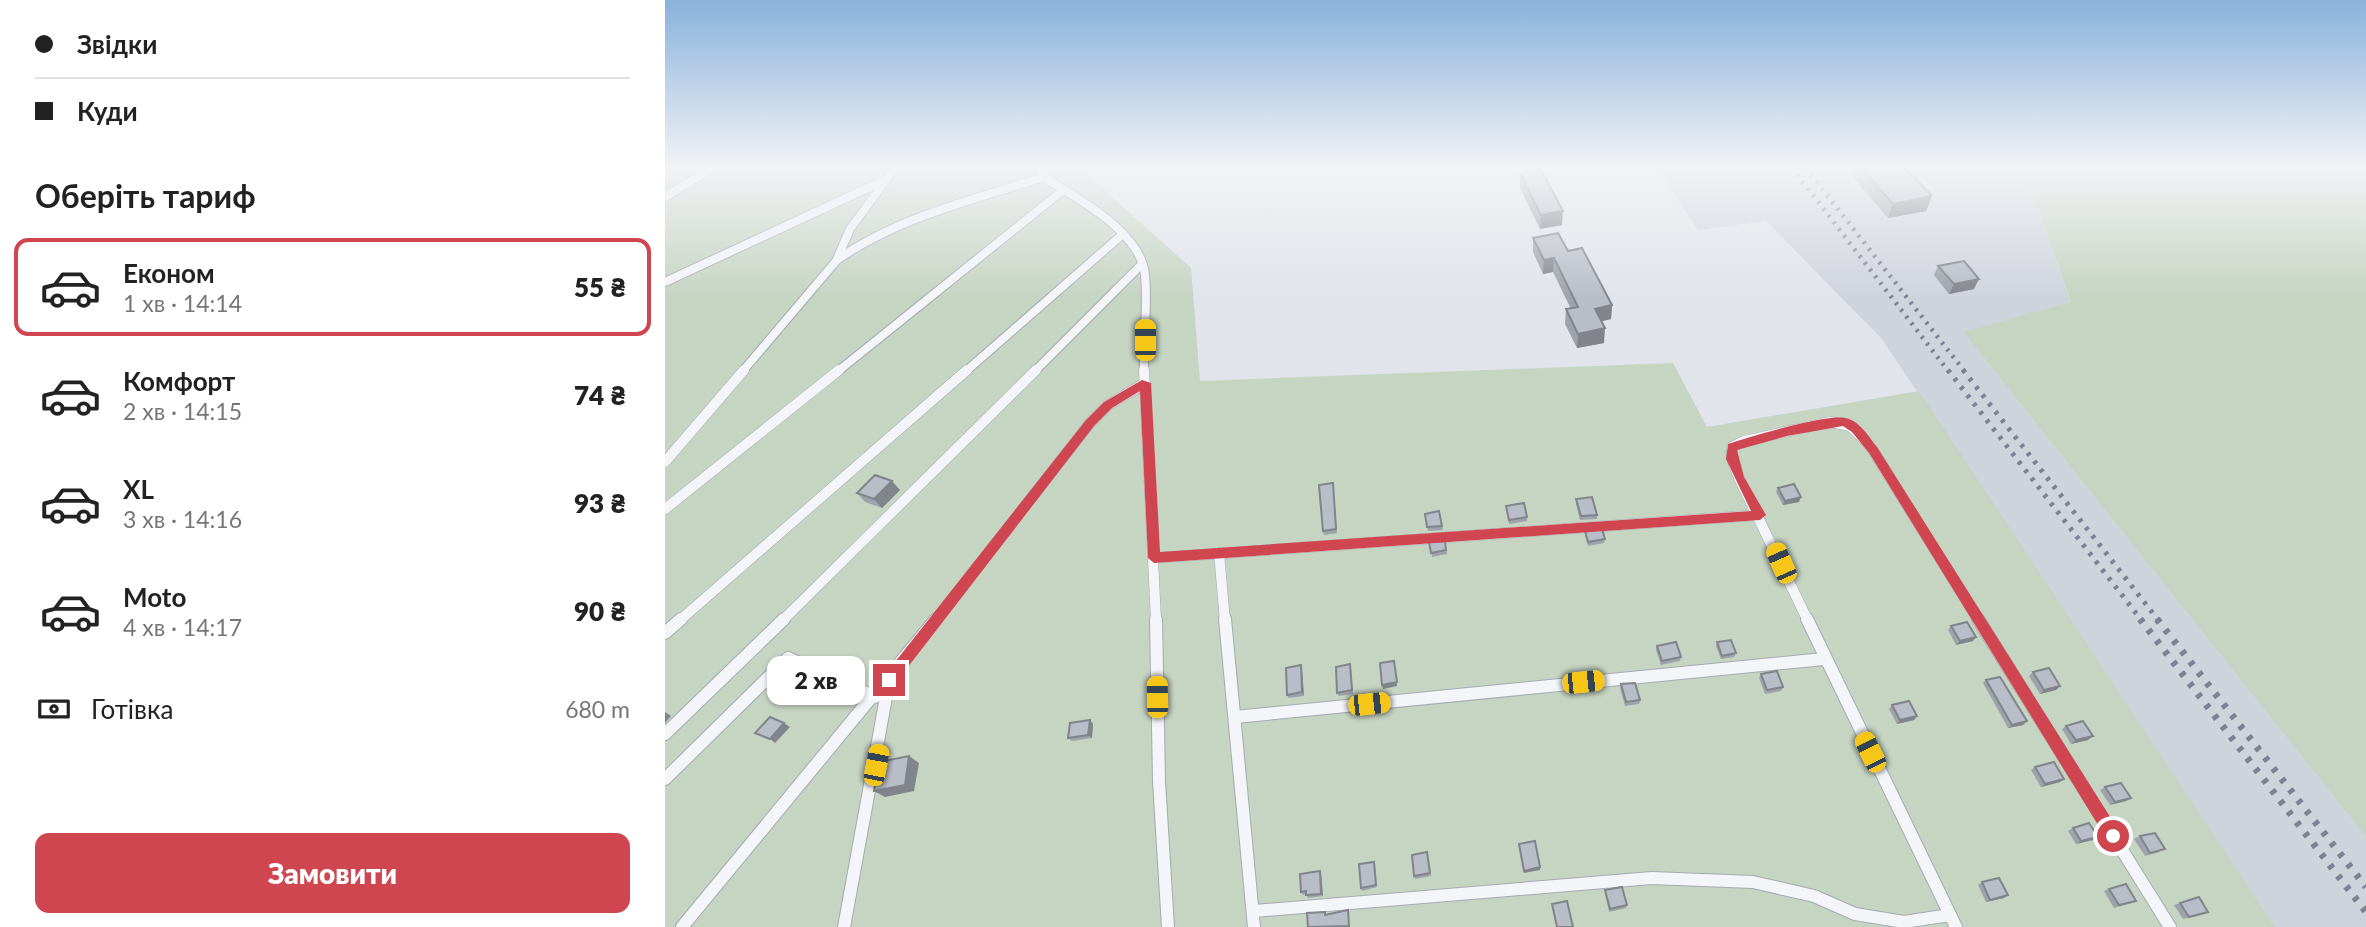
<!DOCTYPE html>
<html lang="uk">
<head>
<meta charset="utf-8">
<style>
  body { margin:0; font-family:Lato,sans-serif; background:#f6f6f6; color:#222; height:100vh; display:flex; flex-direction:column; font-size:26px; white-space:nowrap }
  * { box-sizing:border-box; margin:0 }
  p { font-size:23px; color:#767676 }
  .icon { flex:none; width:38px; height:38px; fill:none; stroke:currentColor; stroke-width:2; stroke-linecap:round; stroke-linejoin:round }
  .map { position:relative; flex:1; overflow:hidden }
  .sheet { display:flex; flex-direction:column; background:#fff; width:665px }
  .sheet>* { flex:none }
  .top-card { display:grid; align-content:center; height:154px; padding:0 35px; background:#fff }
  .end { position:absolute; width:32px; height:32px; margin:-16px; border:9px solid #d04650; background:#fff; box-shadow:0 0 0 4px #fff }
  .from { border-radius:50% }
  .bubble { position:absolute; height:49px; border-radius:14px; background:#fff; box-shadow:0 2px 5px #0004; font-size:23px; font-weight:800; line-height:49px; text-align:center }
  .car { position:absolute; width:21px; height:42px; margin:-21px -10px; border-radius:9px; box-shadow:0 0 5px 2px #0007; background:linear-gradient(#f5c518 24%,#345 0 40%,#f5c518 0 76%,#345 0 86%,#f5c518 0) }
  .top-card b { display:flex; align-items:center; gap:24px; height:66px; font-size:26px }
  .top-card b+b { border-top:2px solid #e0e0e0 }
  .top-card i { width:18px; height:18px; background:#222 }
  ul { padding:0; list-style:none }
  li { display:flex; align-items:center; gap:21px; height:98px; margin:0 14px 10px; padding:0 21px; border:4px solid transparent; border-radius:14px }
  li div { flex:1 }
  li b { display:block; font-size:26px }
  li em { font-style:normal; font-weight:800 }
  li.current { border-color:#d04650 }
  li>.icon { width:63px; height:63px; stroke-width:1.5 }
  h2 { padding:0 35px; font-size:32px; line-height:84px }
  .pay { display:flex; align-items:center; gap:18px; height:77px; padding:0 35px; font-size:26px }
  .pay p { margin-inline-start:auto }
  .primary-button { display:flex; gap:14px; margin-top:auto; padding:14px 35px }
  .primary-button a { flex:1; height:80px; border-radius:14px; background:#d04650; color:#fff; font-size:28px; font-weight:800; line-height:80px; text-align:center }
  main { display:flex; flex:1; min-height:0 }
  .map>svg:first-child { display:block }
  .built { fill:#cfd3dc }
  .green { fill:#c6d4c2 }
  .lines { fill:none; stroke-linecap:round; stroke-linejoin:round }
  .service-far2-casing { stroke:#a6aab4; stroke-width:10 }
  .service-far1-casing { stroke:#a6aab4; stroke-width:11 }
  .service-casing { stroke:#a6aab4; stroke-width:14 }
  .service-far2 { stroke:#f4f5f8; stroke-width:8 }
  .service-far1 { stroke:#f4f5f8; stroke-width:10 }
  .service { stroke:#f4f5f8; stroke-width:12 }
  .rail-far2 { stroke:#7b8294; stroke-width:4.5; stroke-dasharray:2.5 6; stroke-linecap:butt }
  .rail-far1 { stroke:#7b8294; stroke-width:5; stroke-dasharray:3.5 7; stroke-linecap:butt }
  .rail { stroke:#7b8294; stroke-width:7; stroke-dasharray:4.5 9; stroke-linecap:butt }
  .wall { fill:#9ea3ab }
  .shaded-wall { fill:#81848b }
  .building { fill:#b8bdc7; stroke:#81848b; stroke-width:2 }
  .route { fill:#d04650 }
</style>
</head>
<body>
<main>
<section class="sheet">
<div class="top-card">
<b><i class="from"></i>Звідки</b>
<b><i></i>Куди</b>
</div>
<h2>Оберіть тариф</h2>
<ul>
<li class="current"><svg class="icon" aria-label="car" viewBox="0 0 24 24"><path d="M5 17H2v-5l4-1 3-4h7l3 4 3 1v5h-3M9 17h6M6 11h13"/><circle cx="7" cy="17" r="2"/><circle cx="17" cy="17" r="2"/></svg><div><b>Економ</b><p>1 хв · 14:14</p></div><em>55 ₴</em></li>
<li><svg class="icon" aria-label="car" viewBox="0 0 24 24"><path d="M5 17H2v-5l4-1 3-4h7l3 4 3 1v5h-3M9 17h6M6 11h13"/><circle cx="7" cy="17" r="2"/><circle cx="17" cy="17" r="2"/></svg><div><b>Комфорт</b><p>2 хв · 14:15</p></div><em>74 ₴</em></li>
<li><svg class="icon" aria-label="car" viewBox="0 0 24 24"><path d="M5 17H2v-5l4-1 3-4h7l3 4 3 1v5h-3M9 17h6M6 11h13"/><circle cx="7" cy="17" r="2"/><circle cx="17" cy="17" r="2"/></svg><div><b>XL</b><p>3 хв · 14:16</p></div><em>93 ₴</em></li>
<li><svg class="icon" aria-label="car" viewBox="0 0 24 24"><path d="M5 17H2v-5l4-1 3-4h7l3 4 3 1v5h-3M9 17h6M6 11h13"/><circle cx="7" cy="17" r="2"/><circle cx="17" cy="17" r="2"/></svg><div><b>Moto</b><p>4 хв · 14:17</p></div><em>90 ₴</em></li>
</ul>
<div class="pay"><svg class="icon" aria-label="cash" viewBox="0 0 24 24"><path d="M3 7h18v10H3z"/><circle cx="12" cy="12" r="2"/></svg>Готівка<p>680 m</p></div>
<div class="primary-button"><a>Замовити</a></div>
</section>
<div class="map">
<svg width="1701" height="927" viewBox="0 0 1701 927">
  <rect width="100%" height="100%" fill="#e1e4ea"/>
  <path class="built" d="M993,168H1358L1406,303L1300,332L1701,837V927H1610L1217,339L1101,221L1033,230Z"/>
  <g class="green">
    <path d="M0,168H415L526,268L535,381L1008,363L1042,427L1254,391L1610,927H0Z"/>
    <path d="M1358,168H1701V837L1299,332L1406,302Z"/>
  </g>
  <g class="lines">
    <g class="service-far2-casing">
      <g id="service-far2">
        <path d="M375,168L379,177C412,199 476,231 480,275C483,307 478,340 479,372"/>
        <path d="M0,197L47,168"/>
        <path d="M172,259L185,229L230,168"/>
        <path d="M0,282L220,180"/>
        <path d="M77,372L172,260C233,217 308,200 379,177"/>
        <path d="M172,372L397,191"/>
        <path d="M300,372L458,234"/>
        <path d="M369,372L476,265"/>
      </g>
    </g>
    <g class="service-far1-casing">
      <g id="service-far1">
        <path d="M479,370L491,621"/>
        <path d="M0,462L79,370"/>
        <path d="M0,509L174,370"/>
        <path d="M554,553L560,621"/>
        <path d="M490,558L1095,515"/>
        <path d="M14,621L302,370"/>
        <path d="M117,621L371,370"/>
        <path d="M270,621L425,423L443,405L480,383"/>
        <path d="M1143,621L1074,478L1067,459V447L1079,441L1165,422L1185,426L1204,444L1314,621"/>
      </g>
    </g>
    <g class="service-casing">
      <g id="service">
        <path d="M491,619L494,781L503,927"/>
        <path d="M560,619L589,927"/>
        <path d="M1142,619L1291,927"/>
        <path d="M1313,619L1505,927"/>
        <path d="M0,633L16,619"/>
        <path d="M570,717L1159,659"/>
        <path d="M0,734L119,619"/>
        <path d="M0,779L123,658L210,697"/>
        <path d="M589,911L987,878L1088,882L1149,896L1190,914L1239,922L1285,915"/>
        <path d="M17,927L271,619"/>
        <path d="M179,927L224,681"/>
      </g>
    </g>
    <use href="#service-far2" class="service-far2"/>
    <use href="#service-far1" class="service-far1"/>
    <use href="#service" class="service"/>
    <g class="rail-far2">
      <path d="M1127,168L1284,372"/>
      <path d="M1141,168L1300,372"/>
    </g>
    <g class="rail-far1">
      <path d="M1283,370L1477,621"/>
      <path d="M1298,370L1494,621"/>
    </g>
    <g class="rail">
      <path d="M1475,619L1701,912"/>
      <path d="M1492,619L1701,887"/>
    </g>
  </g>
  <g class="wall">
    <path d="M1188,168H1240L1267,196L1261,211L1223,218L1186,175Z"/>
    <path d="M855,173L897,225L875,229L855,188Z"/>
    <path d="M868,238L903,251L947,305L946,319L937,321L939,343L912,348L900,324L901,309H906L888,272L878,274L868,252Z"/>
    <path d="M1273,266L1309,289L1284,294L1269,275Z"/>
    <path d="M668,483L672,533L659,535L658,531Z"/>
    <path d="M1113,488L1136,497L1134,502L1118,505L1111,492Z"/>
    <path d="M235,490L217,508L200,502L192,493Z"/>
    <path d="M911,499L932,515V519L915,520L911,504Z"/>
    <path d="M841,506L862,517V521L844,524Z"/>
    <path d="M774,511L778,530L763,531L760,514Z"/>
    <path d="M920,531L940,539L939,543L923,546L920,535Z"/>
    <path d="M780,541L782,554L767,557L764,542Z"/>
    <path d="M1286,626L1308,641L1291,645L1283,630Z"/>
    <path d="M1052,642L1071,653L1069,657L1056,659L1051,646Z"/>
    <path d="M992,646L1016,657L1015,661L996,665L991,650Z"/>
    <path d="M686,668L688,694L674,696L672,693Z"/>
    <path d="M637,669L639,696L624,698L622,695Z"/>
    <path d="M1368,672L1395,686L1391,690L1375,694L1364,676Z"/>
    <path d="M1096,674L1118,687L1116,691L1100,694L1094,678Z"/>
    <path d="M1321,680L1362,721L1358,725L1343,728L1318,683Z"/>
    <path d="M956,684L975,700L974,704L960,706L955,688Z"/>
    <path d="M1227,705L1252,716L1249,720L1232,724L1224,709Z"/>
    <path d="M428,724L427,738L407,741L403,738Z"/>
    <path d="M1401,726L1423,740L1406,744L1397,729Z"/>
    <path d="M1370,767L1399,779L1395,782L1376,787L1366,770Z"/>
    <path d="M1440,787L1461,801L1445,805L1435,790Z"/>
    <path d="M1408,828L1428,840L1411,844L1403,831Z"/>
    <path d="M1475,836L1495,852L1480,856L1469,839Z"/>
    <path d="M762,852L766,876L750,879L749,876Z"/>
    <path d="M710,864L712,887L697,891L696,888Z"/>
    <path d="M655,871L656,873L658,896L643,898L641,894L638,895L636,892Z"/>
    <path d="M1317,882L1339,898L1321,902L1313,885Z"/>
    <path d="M1444,889L1466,903L1449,908L1439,891Z"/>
    <path d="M940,890L962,905L961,908L944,912L940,892Z"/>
    <path d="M1515,903L1537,914L1518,919L1509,905Z"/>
  </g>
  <g class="shaded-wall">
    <path d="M1267,196L1261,211L1223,218L1228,204Z"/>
    <path d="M898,211L897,225L875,229L876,215Z"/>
    <path d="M889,258L888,272L878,274L879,260Z"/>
    <path d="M1314,279L1309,289L1284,294L1289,284Z"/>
    <path d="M947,305L946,319L929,323L930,309Z"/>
    <path d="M940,328L939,343L912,348L913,334Z"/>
    <path d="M227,481L235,490L217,508L209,499Z"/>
    <path d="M1136,497L1134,502L1118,505L1120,501Z"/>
    <path d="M1311,637L1308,641L1291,645L1295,641Z"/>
    <path d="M729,661L732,686L718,689L717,685Z"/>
    <path d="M636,665L637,669L639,696L637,692Z"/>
    <path d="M1395,686L1391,690L1375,694L1379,690Z"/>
    <path d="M0,712L6,716L0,723Z"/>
    <path d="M1252,716L1249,720L1232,724L1235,720Z"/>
    <path d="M425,720L428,724L427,738L423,735Z"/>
    <path d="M1362,721L1358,725L1343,728L1347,725Z"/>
    <path d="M119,723L125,727L110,743L105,739Z"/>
    <path d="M1428,736L1423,740L1406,744L1411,740Z"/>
    <path d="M244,756L254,763L249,791L220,797L209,791Z"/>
    <path d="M1399,779L1395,782L1376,787L1380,784Z"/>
    <path d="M1466,798L1461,801L1445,805L1450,802Z"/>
    <path d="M1433,837L1428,840L1411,844L1416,841Z"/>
    <path d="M875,867V870L859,873V871Z"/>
    <path d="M655,871L656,873L658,896L656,894Z"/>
    <path d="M1343,895L1339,898L1321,902L1325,900Z"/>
  </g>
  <g class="building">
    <path d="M1196,168H1240L1267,196L1228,204Z"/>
    <path d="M876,170L898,211L876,215L855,173Z"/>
    <path d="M893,233L903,251L917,248L947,305L930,309L940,328L913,334L901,309L913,307L889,258L879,260L868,238Z"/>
    <path d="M1299,261L1314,279L1289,284L1273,266Z"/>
    <path d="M210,475L227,481L209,499L192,493Z"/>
    <path d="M668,483L671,529L658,531L654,485Z"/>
    <path d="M1129,484L1136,497L1120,501L1113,488Z"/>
    <path d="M927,497L932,515L916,516L911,499Z"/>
    <path d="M859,503L862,517L844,520L841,506Z"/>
    <path d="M774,511L777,526L762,527L760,514Z"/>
    <path d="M937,529L940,539L923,542L920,531Z"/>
    <path d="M780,541L781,550L766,553L764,542Z"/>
    <path d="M1302,622L1311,637L1295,641L1286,626Z"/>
    <path d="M1066,640L1071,653L1057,656L1052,642Z"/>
    <path d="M1011,642L1016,657L997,661L992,646Z"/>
    <path d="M729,661L732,682L717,685L715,663Z"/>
    <path d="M685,664L687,690L672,693L671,667Z"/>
    <path d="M636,665L637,692L622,695L621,668Z"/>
    <path d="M1384,668L1395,686L1379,690L1368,672Z"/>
    <path d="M1112,671L1118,687L1102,690L1096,674Z"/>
    <path d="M1335,677L1362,721L1347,725L1321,680Z"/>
    <path d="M970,683L975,700L961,702L956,684Z"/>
    <path d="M1244,701L1252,716L1235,720L1227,705Z"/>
    <path d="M105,717L119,723L105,739L90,733Z"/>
    <path d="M425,720L423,735L403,738L405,723Z"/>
    <path d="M1418,721L1428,736L1411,740L1401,726Z"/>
    <path d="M244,756L240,785L209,791L214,762Z"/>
    <path d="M1389,762L1399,779L1380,784L1370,767Z"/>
    <path d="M1456,783L1466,798L1450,802L1440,787Z"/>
    <path d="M1424,823L1433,837L1416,841L1408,828Z"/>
    <path d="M1490,833L1500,849L1485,853L1475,836Z"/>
    <path d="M870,841L875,867L859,871L854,844Z"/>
    <path d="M762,852L765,873L749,876L747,855Z"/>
    <path d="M709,862L711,885L696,888L694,864Z"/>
    <path d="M655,871L656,894L641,895V891L636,892L635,874Z"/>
    <path d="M1334,878L1343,895L1325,900L1317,882Z"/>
    <path d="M1461,884L1471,901L1454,905L1444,889Z"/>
    <path d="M957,887L962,905L945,909L940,890Z"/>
    <path d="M1534,897L1543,912L1524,917L1515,903Z"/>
    <path d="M902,901L908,927H892L887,904Z"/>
    <path d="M683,910L684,926L643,927L642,913L660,912V915Z"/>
  </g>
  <linearGradient id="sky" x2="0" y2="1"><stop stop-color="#89b2dc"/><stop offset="0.56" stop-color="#f2f3f6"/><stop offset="1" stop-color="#f2f3f6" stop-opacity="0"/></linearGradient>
  <rect width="1701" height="298" fill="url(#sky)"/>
  <path class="route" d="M477,380L486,383L495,552L1086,511L1061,459L1063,444C1085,437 1160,414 1180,418C1194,420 1204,437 1212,447L1454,831V841H1443L1204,453L1187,432L1178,426L1122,436L1072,450L1079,477L1101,515L1095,520L489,563L483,558L475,391L447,408L429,426L229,685H219V676L421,420L439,402Z"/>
</svg>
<i class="end from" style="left:1448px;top:836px"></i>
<i class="end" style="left:224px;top:680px"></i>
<div class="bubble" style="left:102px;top:656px;width:98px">2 хв</div>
<i class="car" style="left:480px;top:340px;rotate:0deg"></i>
<i class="car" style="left:1116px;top:563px;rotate:336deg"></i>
<i class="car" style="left:918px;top:682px;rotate:84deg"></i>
<i class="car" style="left:492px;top:697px;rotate:359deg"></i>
<i class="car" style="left:704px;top:704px;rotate:84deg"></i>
<i class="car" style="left:1205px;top:752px;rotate:334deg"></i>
<i class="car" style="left:211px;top:765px;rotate:11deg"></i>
</div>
</main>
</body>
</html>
